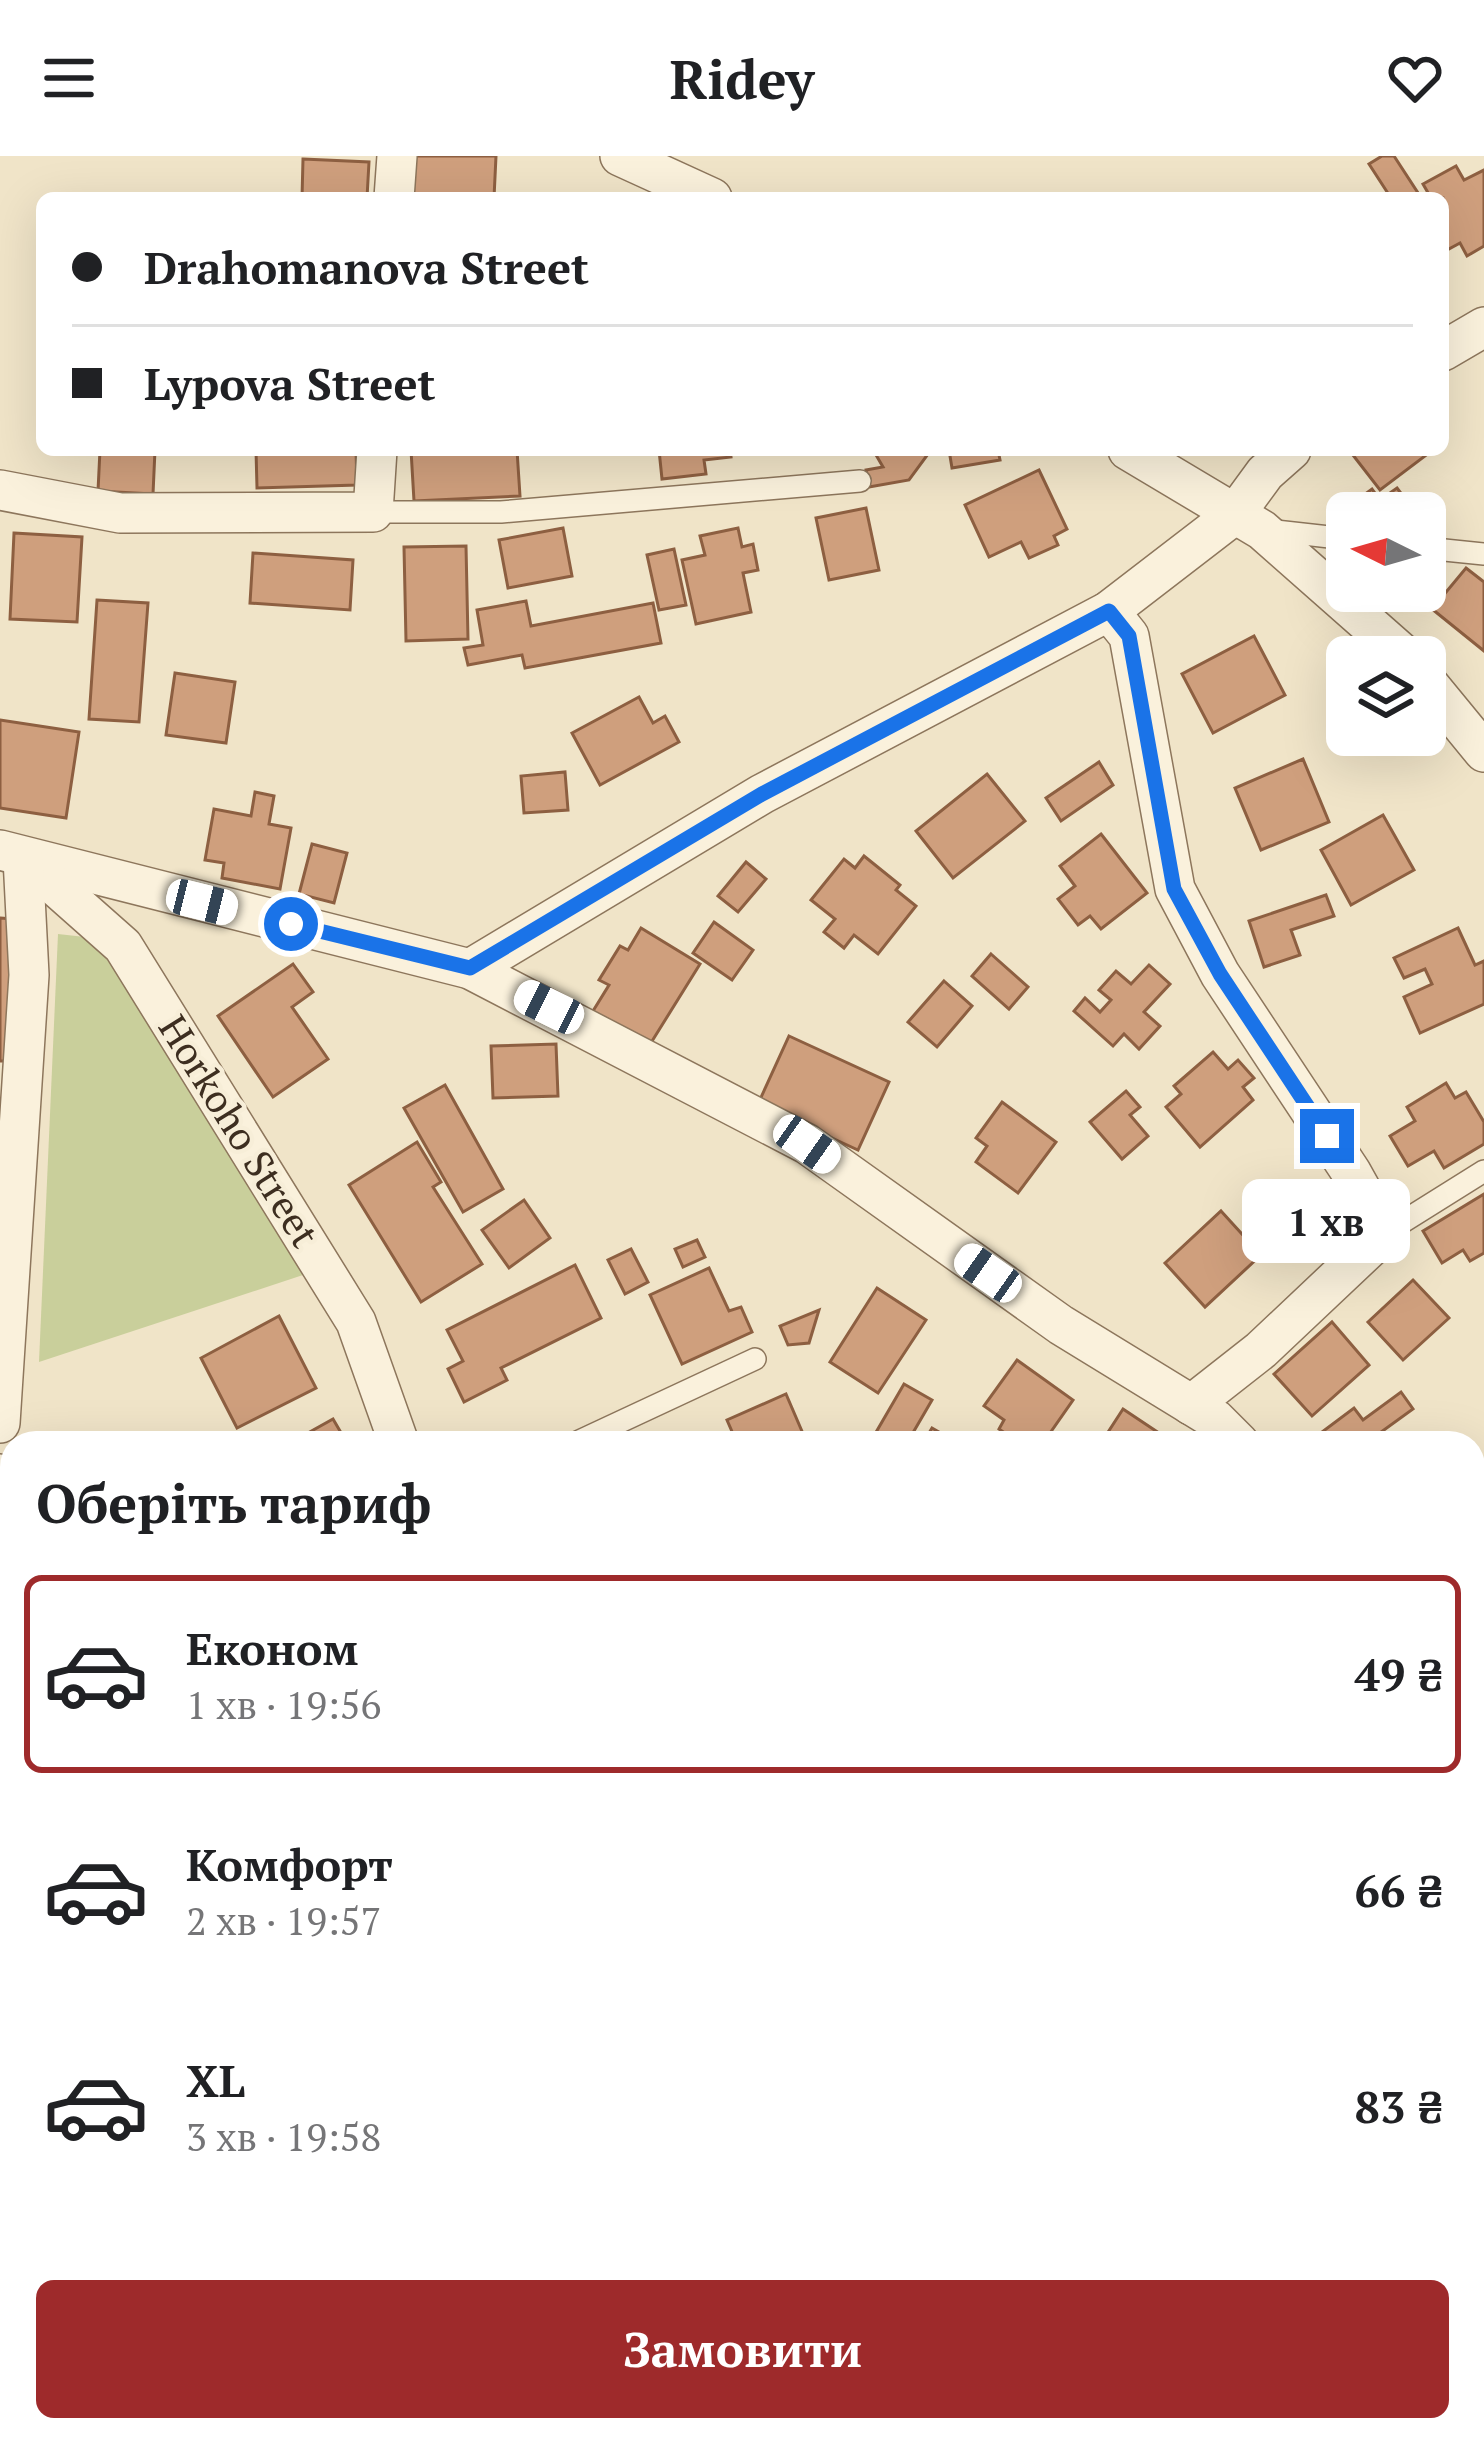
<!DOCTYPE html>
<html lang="uk">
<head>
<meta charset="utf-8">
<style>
  body { margin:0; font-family:"PT Serif",serif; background:#f2f2f2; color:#202124; height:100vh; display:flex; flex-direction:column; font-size:45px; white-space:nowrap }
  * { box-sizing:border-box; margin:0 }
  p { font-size:39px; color:#757577 }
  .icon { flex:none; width:66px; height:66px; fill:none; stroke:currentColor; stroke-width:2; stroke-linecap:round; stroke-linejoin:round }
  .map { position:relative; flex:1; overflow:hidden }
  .details { position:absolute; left:0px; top:1275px; width:1485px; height:1011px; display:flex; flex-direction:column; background:#fff; border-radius:36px 36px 0 0; box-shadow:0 12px 48px #0002 }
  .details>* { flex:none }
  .guide { position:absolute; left:36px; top:36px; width:1413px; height:264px; border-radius:18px; box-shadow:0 12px 48px #0002; display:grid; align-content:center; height:264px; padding:0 36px; background:#fff }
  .needle { width:78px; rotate:275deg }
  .tools { position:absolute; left:1326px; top:336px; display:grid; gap:24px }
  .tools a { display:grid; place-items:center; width:120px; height:120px; border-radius:18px; background:#fff; box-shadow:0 12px 48px #0002; font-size:60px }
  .end { position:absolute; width:54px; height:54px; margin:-27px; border:15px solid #1a73e8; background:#fff; box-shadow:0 0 0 6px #fff }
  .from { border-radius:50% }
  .bubble { position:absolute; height:84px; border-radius:18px; background:#fff; box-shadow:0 12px 48px #0002; font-size:39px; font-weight:600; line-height:84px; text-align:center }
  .car { position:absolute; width:36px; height:72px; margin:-36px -18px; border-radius:15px; box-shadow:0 0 9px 3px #0007; background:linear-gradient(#fff 24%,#345 0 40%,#fff 0 76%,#345 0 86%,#fff 0) }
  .guide b { display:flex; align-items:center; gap:42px; height:114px; font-size:45px }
  .guide b+b { border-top:3px solid #e0e0e0 }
  .guide i { width:30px; height:30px; background:#202124 }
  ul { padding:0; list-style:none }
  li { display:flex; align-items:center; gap:36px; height:198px; margin:0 24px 18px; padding:0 12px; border:6px solid transparent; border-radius:18px }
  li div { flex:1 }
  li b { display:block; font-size:45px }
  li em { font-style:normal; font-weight:600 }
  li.current { border-color:#9e2a2b }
  li>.icon { width:108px; height:108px; stroke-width:1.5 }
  h2 { padding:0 36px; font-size:54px; line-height:144px }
  .primary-button { display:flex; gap:24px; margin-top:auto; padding:24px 36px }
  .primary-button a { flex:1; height:138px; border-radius:18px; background:#9e2a2b; color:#fff; font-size:48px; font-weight:600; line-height:138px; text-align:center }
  header { display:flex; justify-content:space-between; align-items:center; height:156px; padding:0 36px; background:#fff; font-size:54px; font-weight:600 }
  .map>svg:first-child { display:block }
  .green { fill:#c9cf9b }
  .cemetery { fill:#bfc49a }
  .building { fill:#cf9f7d; stroke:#8d5f41; stroke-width:3 }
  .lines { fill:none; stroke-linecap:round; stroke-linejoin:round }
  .lane-casing { stroke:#8d765c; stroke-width:24 }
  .street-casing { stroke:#8d765c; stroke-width:42 }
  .path { stroke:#8d765c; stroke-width:6; stroke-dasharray:9 6; stroke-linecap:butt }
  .lane { stroke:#faf1dc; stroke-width:21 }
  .street { stroke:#faf1dc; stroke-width:39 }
  .route { stroke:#1a73e8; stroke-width:15 }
  .labels { text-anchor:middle; stroke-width:9; stroke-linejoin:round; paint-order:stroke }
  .street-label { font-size:39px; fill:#3d2e20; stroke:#f7eed8 }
</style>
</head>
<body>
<header><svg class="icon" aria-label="menu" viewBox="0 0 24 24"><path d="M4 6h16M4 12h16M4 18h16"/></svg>Ridey<svg class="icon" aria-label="heart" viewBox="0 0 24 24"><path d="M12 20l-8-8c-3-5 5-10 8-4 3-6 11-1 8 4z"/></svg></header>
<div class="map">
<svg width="1484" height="2285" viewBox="0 0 1484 2285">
  <rect width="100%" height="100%" fill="#f0e4c8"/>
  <g class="green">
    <path d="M58,778L94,782L306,1118L39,1206Z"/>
    <path d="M0,1555L12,1557V2274L295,2275L165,2285H0Z"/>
    <path d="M379,2274H813L810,2285H383Z"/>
  </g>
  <path class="cemetery" d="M1473,2051L1484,2053V2285H1123L1124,2274H1473Z"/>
  <g class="building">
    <path d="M399,0H496L494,42L397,39Z"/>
    <path d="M1382,0H1394L1420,40L1391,42L1369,8Z"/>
    <path d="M303,3L369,6L367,42H302Z"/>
    <path d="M1456,10L1464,24L1484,14V90L1467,100L1460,87L1447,94L1443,42H1431L1423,28Z"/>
    <path d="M100,294H155L153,338L98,335Z"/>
    <path d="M256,294H356L357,329L257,332Z"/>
    <path d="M411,294H517L520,340L414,345Z"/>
    <path d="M659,294H730L731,301L704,304L706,318L662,323Z"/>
    <path d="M880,294H931L909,324L869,331L866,314L883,311L876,299Z"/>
    <path d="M949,294H998L1000,304L952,312Z"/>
    <path d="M1349,294H1427L1429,297L1380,334Z"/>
    <path d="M1039,314L1067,373L1054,380L1058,389L1029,402L1021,386L989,401L965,349Z"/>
    <path d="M1397,332L1412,352L1405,357H1363L1354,346L1372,333L1380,344Z"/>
    <path d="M866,352L879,414L829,424L816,362Z"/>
    <path d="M563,372L572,420L508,432L499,384Z"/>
    <path d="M738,372L742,391L753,388L758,414L743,417L751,456L696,468L682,404L705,399L700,380Z"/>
    <path d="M14,377L82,381L77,466L10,463Z"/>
    <path d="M466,390L468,483L406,485L404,391Z"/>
    <path d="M674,393L686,449L659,454L647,399Z"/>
    <path d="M253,397L353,404L350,454L250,447Z"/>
    <path d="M1466,412L1484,426V495L1432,453Z"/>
    <path d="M97,444L148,447L139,566L89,563Z"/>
    <path d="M526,445L531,470L653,447L661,487L525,512L522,499L468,509L464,492L483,489L477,454Z"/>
    <path d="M1254,480L1285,539L1213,577L1182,518Z"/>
    <path d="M175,517L235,526L226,587L166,579Z"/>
    <path d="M639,541L653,567L665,560L679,586L600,629L572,577Z"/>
    <path d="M0,564L79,576L66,662L0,652Z"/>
    <path d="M1303,603L1329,666L1261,694L1235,632Z"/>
    <path d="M1099,606L1113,629L1061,665L1046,642Z"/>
    <path d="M565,616L568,654L524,657L521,620Z"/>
    <path d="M987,618L1025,665L953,722L916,675Z"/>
    <path d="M255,636L274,640L269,668L291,672L280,733L222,722L224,707L205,704L214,653L251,660Z"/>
    <path d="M1383,659L1414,714L1351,749L1321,694Z"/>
    <path d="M1101,678L1147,737L1101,773L1090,760L1078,769L1058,743L1075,730L1060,710Z"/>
    <path d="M312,688L347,697L334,747L299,738Z"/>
    <path d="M864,700L900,729L896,734L916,750L878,798L854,779L844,792L824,776L835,763L811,744L844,703L855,712Z"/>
    <path d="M746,706L766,723L738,756L718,740Z"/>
    <path d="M1326,739L1334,760L1291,774L1300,799L1264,811L1249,765Z"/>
    <path d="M0,762L13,763L7,905H0Z"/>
    <path d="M714,766L753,794L732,824L693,797Z"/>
    <path d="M641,772L700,808L649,890L593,855L609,829L599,824L620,790L628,794Z"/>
    <path d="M1458,772L1475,809L1484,805V848L1420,877L1404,841L1432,828L1425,813L1404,822L1394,802Z"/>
    <path d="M991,798L1028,831L1009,853L972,820Z"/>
    <path d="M293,808L313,836L292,851L328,903L273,941L218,860Z"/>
    <path d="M1149,809L1170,828L1144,856L1160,870L1139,893L1124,878L1113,890L1074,855L1085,842L1100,856L1111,844L1099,834L1116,815L1131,828Z"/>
    <path d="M944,825L972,850L937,891L908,866Z"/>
    <path d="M789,880L889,926L858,994L758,948Z"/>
    <path d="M556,888L558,940L493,942L491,890Z"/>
    <path d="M1213,896L1228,913L1238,904L1254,922L1243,931L1253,944L1200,991L1166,951L1181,938L1174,930Z"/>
    <path d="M1446,927L1455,942L1466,936L1484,966V988L1444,1012L1434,995L1408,1010L1390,980L1415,965L1407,951Z"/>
    <path d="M445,929L503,1033L463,1056L404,952Z"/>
    <path d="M1126,935L1140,951L1130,959L1148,980L1122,1003L1090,966Z"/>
    <path d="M1002,946L1056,986L1018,1037L976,1006L987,990L976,982Z"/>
    <path d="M417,986L441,1026L433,1031L482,1108L421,1146L349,1029Z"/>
    <path d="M1484,1038V1097L1470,1105L1463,1094L1442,1107L1423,1075Z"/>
    <path d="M524,1044L550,1082L509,1112L482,1074Z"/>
    <path d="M1221,1055L1261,1099L1205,1151L1165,1107Z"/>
    <path d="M697,1084L705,1101L683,1111L675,1093Z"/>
    <path d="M631,1093L648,1126L625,1138L608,1104Z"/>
    <path d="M575,1109L601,1162L501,1212L507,1224L464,1246L448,1213L463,1205L447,1174Z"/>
    <path d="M709,1112L729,1155L741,1151L752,1176L682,1208L650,1139Z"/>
    <path d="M1413,1124L1449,1162L1403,1204L1368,1166Z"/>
    <path d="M877,1132L926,1164L878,1237L830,1206Z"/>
    <path d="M819,1154L809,1187L788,1189L780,1170Z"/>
    <path d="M279,1160L316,1232L237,1272L201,1202Z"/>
    <path d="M1332,1166L1369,1209L1312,1260L1274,1218Z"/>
    <path d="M1017,1204L1073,1244L1043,1287H1019L999,1273L1004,1264L984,1250Z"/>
    <path d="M904,1228L932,1244L907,1287H891L875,1278Z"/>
    <path d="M1401,1236L1413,1253L1366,1287H1321L1318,1279L1354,1252L1363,1264Z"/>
    <path d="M786,1238L807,1287H737L727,1264Z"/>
    <path d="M1123,1253L1174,1287H1101Z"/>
    <path d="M333,1263L347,1287H290Z"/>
    <path d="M932,1272L958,1287H923Z"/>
    <path d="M1473,1427L1484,1443V1495L1473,1502Z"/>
  </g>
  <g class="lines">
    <g class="lane-casing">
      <g id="lane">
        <path d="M373,356H501L860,325"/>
        <path d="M1268,374L1347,383"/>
        <path d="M1425,392L1484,398"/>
        <path d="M1385,1077L1484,1015"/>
        <path d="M575,1287L755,1203"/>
      </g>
    </g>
    <g class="street-casing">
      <g id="street">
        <path d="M620,0L712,42"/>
        <path d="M394,42L397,0"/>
        <path d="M1443,195L1484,171"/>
        <path d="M1128,294L1262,374L1406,501"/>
        <path d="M0,334L120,357L373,356L377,294"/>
        <path d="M1109,455L1129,480L1175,733L1220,818L1351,1016L1385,1077L1261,1194L1191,1249"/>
        <path d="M1425,524L1484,596"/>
        <path d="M0,694L470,813L807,988L1061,1169L1216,1264L1239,1287"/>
        <path d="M27,705L123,790L356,1166L399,1287"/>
        <path d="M470,813L762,638L1109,455L1235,358L1265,317L1291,294"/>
        <path d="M0,1267L29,819L23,702"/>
        <path d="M0,1318L12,1388"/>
        <path d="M1473,1627L1484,1644"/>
      </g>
    </g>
    <g class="path">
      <path d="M1473,2000L1484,1998"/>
      <path d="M995,2285L997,2274"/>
    </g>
    <use href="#lane" class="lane"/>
    <use href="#street" class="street"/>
  </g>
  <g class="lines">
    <path class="route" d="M291,768L470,812L762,638L1109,455L1129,480L1174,733L1220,818L1327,980"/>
  </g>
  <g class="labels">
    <g class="street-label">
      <text transform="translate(239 975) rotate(58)" y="14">Horkoho Street</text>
    </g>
  </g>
</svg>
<div class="tools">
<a><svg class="needle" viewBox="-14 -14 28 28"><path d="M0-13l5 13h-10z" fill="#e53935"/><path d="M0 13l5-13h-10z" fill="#757577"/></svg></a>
<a><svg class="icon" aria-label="layers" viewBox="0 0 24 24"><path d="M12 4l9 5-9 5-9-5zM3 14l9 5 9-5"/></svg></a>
</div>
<i class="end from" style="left:291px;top:768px"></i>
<i class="end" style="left:1327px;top:980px"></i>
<div class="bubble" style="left:1242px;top:1023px;width:168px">1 хв</div>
<i class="car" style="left:202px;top:746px;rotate:104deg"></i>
<i class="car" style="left:549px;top:851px;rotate:296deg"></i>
<i class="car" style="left:807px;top:988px;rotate:125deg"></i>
<i class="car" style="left:988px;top:1117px;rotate:305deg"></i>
<div class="guide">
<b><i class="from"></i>Drahomanova Street</b>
<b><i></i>Lypova Street</b>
</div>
<section class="details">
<h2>Оберіть тариф</h2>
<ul>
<li class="current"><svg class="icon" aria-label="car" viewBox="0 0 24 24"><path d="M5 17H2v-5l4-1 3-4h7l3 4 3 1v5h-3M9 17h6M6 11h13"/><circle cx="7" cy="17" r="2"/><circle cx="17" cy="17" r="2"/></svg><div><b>Економ</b><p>1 хв · 19:56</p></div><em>49 ₴</em></li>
<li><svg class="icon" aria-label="car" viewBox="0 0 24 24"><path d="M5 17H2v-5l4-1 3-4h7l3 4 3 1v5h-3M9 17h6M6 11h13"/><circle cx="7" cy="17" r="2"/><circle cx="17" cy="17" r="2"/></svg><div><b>Комфорт</b><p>2 хв · 19:57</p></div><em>66 ₴</em></li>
<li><svg class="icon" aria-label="car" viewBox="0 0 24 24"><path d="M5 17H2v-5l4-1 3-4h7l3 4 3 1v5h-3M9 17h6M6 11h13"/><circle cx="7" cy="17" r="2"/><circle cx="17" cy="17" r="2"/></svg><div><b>XL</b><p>3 хв · 19:58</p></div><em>83 ₴</em></li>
</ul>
<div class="primary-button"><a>Замовити</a></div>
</section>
</div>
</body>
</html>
